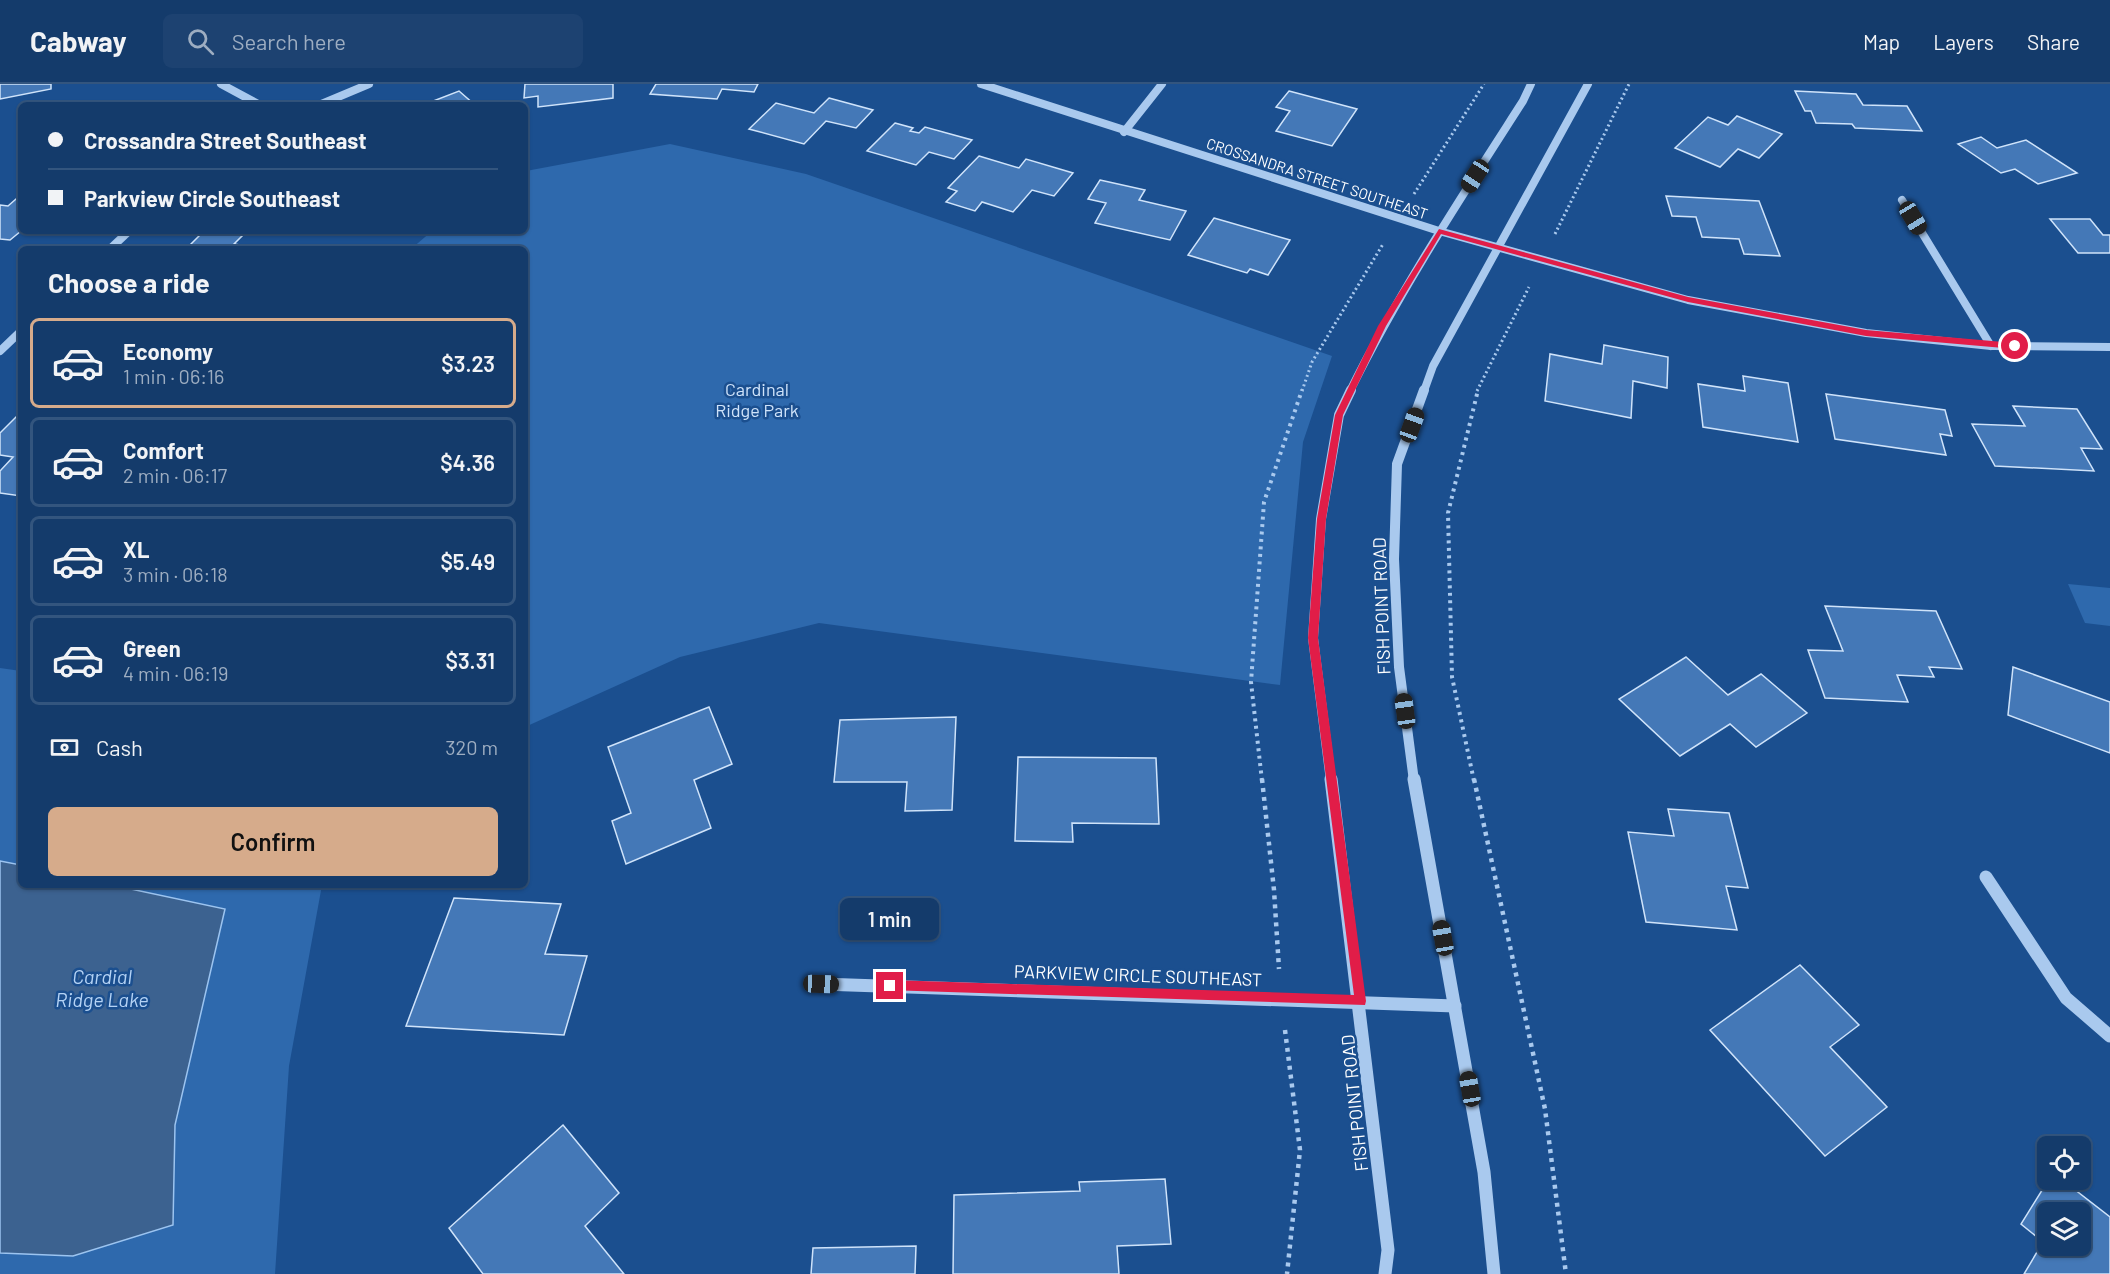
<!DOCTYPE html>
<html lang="en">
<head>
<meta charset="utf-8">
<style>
  body { margin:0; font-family:Barlow,sans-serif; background:#1d4271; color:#f1f3f6; height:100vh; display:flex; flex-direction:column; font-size:22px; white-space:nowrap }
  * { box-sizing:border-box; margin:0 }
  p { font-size:20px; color:#9dadc1 }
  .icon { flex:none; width:33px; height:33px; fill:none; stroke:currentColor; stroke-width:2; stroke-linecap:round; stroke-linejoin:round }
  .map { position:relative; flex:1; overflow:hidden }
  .details { position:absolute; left:18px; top:162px; width:510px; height:642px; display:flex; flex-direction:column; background:#143b6b; border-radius:9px; box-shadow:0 2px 4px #0004,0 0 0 2px #33557e }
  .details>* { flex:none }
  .banner { position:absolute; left:18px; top:18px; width:510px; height:132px; border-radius:9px; box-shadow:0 2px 4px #0004,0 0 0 2px #33557e; display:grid; align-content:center; height:132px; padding:0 30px; background:#143b6b }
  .buttons { position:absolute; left:2037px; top:1052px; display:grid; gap:12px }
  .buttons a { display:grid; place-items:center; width:54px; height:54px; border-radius:9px; background:#143b6b; box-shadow:0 2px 4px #0004,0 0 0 2px #33557e; font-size:30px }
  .end { position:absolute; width:27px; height:27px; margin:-14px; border:8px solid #e11d48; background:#fff; box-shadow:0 0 0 3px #fff }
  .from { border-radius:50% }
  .bubble { position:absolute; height:42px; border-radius:9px; background:#143b6b; box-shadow:0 2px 4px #0004,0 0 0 2px #33557e; font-size:20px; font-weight:600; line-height:42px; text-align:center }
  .car { position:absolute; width:18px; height:36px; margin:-18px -9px; border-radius:8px; box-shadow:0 0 4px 2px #0007; background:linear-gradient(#222 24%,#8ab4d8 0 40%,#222 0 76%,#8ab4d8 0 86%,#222 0) }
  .banner b { display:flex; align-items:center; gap:21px; height:57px; font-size:22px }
  .banner b+b { border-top:2px solid #33557e }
  .banner i { width:15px; height:15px; background:#f1f3f6 }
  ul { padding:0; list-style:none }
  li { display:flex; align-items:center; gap:18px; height:90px; margin:0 12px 9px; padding:0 18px; border:3px solid #33557e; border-radius:9px }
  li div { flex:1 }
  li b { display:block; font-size:22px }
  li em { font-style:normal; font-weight:600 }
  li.on { border-color:#d6ab8b }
  li>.icon { width:54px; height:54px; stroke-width:1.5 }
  h2 { padding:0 30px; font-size:27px; line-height:72px }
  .pay { display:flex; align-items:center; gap:15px; height:66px; padding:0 30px; font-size:22px }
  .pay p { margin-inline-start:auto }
  .cta { display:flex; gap:12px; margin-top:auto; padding:12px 30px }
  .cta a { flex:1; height:69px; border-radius:9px; background:#d6ab8b; color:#111; font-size:24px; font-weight:600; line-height:69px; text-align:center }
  header { display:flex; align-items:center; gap:36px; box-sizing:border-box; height:84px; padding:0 30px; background:#143b6b; border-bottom:2px solid #33557e }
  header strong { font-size:28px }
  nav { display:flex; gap:33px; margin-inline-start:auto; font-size:21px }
  .search { width:420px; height:54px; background:#1d4271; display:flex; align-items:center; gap:15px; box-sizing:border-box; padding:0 21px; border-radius:9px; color:#9dadc1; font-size:22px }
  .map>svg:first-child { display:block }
  .green { fill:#2e69ad }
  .water { fill:#3c6290; stroke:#9cc4f0; stroke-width:1.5 }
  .building { fill:#4478b7; stroke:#cfe3fa; stroke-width:1.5; fill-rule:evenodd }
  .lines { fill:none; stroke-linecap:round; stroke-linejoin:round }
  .path-far2 { stroke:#a9c9ee; stroke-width:3; stroke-dasharray:2 3; stroke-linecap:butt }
  .path-far1 { stroke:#a9c9ee; stroke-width:4; stroke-dasharray:3 4.5; stroke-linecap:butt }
  .path { stroke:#a9c9ee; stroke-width:4.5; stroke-dasharray:4 5; stroke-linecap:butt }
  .minor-far2 { stroke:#a9c9ee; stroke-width:8 }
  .minor-far1 { stroke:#a9c9ee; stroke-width:10 }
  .minor { stroke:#a9c9ee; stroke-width:13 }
  .route { fill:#e11d48 }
  .labels { text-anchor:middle; stroke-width:5; stroke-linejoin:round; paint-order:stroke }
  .far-street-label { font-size:15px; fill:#fff; stroke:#1b4f8f }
  .park-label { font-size:18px; fill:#cfe3fa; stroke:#1b4f8f }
  .street-label { font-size:18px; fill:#fff; stroke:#1b4f8f }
  .water-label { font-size:20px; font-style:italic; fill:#b5d3f5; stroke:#1b4f8f }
</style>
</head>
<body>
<header>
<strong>Cabway</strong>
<div class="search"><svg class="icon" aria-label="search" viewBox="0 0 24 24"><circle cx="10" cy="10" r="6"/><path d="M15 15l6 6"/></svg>Search here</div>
<nav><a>Map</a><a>Layers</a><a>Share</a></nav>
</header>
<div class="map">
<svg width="2110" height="1190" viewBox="0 0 2110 1190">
  <rect width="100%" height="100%" fill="#1b4f8f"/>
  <g class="green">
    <path d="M670,60L806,90L1332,272L1303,358L1280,601L819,539L680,573L525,643V165H411L432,147H525L526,87Z"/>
    <path d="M2068,500L2110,504V542L2085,539Z"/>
    <path d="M0,584L21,587V801H322L289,982L275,1190H0Z"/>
  </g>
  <path class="water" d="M0,777L21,781V801H112L225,825L175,1041L173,1141L73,1172L0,1169Z"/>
  <g class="building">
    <path d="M0,0H51V5L0,15Z"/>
    <path d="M525,0H613V14L538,23V12L524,14Z"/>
    <path d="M656,0H758L754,8L722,5L717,15L650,10Z"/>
    <path d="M459,7L475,21H423Z"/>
    <path d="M1289,7L1357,25L1332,62L1276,47L1290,27L1276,23Z"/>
    <path d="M1795,7L1856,10L1863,21L1907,22L1922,47L1855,44L1852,40L1816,39L1811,27H1805Z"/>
    <path d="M829,14L873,26L856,44L826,37L804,60L749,45L776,19L814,29Z"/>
    <path d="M1737,32L1782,50L1759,74L1738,65L1720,83L1675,64L1708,33L1728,41Z"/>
    <path d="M895,39L913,44L910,47L919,49L925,43L972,56L954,75L929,68L916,81L867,67Z"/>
    <path d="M1981,53L1997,64L2026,56L2077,89L2038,100L2015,85L2001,89L1958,60Z"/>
    <path d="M979,72L1019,84L1026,75L1073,89L1054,112L1032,106L1013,128L982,118L975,127L946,118L957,107L948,104Z"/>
    <path d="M1100,96L1145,106L1139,116L1186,127L1170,156L1095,139L1106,119L1088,115Z"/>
    <path d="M1666,112L1759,117L1780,172L1744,170L1739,155L1702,153L1696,133L1672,132Z"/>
    <path d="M16,115L21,116V147L10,156L0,155V121L8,122Z"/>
    <path d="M1214,134L1290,156L1268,191L1250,185L1247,189L1188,171Z"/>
    <path d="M2050,135H2090L2103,151H2110V169H2078Z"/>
    <path d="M204,147L243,151L234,160L265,165H186Z"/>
    <path d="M1604,261L1668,273L1667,304L1633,297L1631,334L1545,317L1550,270L1602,280Z"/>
    <path d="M1743,292L1788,299L1798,358L1703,343L1698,300L1745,307Z"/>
    <path d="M1826,310L1945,326L1952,352L1940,350L1946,371L1835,355Z"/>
    <path d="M2013,322L2077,325L2102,365L2081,364L2094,387L1995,382L1972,340L2025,342Z"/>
    <path d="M21,328V412L0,409V387L13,373L0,371V349Z"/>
    <path d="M1825,522L1936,527L1962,585L1929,583L1934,593L1897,591L1908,618L1825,614L1808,566L1843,567Z"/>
    <path d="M1686,573L1728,611L1761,590L1807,629L1756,663L1730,640L1680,672L1619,615Z"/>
    <path d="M2013,583L2110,618V669L2008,631Z"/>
    <path d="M709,623L732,680L694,696L711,744L626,780L612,737L631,729L608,663Z"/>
    <path d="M956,633L952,726L905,727L907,698H834L840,636Z"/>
    <path d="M1018,673L1156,674L1159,740L1072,739L1073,758L1015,757Z"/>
    <path d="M1668,725L1729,729L1748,804L1726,802L1737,846L1646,838L1628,748L1674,752Z"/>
    <path d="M454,814L561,820L545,870L587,872L564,951L406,942Z"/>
    <path d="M1800,881L1859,941L1830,963L1887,1023L1825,1072L1710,946Z"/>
    <path d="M563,1041L619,1109L585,1142L624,1190H483L449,1144Z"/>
    <path d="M1165,1095L1171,1160L1117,1162L1119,1190H953L954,1111L1080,1107L1079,1098Z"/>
    <path d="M2049,1095H2061L2110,1133V1190H2024L2043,1158L2021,1140ZM2048,1128H2080V1161H2048Z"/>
    <path d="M916,1162L915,1190H811L813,1164Z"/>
  </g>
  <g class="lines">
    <g class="path-far2">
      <path d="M1414,110L1484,0"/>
      <path d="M1555,150L1629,0"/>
      <path d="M1302,307L1312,278L1383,160"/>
      <path d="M1477,307L1529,203"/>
    </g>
    <g class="path-far1">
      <path d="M1262,697L1251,598L1264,418L1302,306"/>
      <path d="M1474,697L1452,593L1448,429L1478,306"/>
    </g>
    <g class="path">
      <path d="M1262,695L1274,806L1279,885"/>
      <path d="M1474,695L1545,1025L1566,1190"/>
      <path d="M1285,946L1300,1066L1287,1190"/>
    </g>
    <g class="minor-far2">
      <path d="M221,0L260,21"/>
      <path d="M981,0L1439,147L1688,216L1866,249L1991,262L2110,263"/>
      <path d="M319,21L369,0"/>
      <path d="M1124,48L1162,0"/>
      <path d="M1902,116L1991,262"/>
      <path d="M110,165L129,147"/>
      <path d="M0,267L21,247"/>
      <path d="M1350,307C1400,206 1462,112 1523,17L1531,0"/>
      <path d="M1424,307L1433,282L1588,0"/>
    </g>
    <g class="minor-far1">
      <path d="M1331,697L1313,554L1321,435L1339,331L1351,306"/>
      <path d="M1414,697L1399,583L1394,475L1397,380L1424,306"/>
    </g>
    <g class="minor">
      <path d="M1331,695L1388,1166L1385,1190"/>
      <path d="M1414,695L1484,1088L1494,1190"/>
      <path d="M1986,793L2066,914L2110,952"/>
      <path d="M821,900L1455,922"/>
    </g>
  </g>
  <path class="route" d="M1439,145L1688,213L1866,246L2015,259L2019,262L2015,265L1866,252L1688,218L1441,150L1386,242L1343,331L1326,435L1318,554L1366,917L1365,921L886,906V898L890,896L1354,911L1308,554L1317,435L1335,331L1378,242Z"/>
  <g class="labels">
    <g class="far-street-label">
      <text transform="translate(1317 95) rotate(18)" y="5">CROSSANDRA STREET SOUTHEAST</text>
    </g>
    <g class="park-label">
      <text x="757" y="312">Cardinal<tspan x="757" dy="21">Ridge Park</tspan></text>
    </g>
    <g class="street-label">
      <text transform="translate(1382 522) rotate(-92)" y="6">FISH POINT ROAD</text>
      <text transform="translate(1138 892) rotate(2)" y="6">PARKVIEW CIRCLE SOUTHEAST</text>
      <text transform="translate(1355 1019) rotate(-96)" y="6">FISH POINT ROAD</text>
    </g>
    <g class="water-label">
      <text x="102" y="900">Cardial<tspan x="102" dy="23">Ridge Lake</tspan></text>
    </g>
  </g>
</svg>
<div class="buttons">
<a><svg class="icon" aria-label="locate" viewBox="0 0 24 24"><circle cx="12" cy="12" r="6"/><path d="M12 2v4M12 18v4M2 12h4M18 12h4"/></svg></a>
<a><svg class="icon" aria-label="layers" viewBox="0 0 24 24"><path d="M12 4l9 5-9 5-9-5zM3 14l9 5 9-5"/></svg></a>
</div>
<i class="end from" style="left:2015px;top:262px"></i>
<i class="end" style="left:890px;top:902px"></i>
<div class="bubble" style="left:840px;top:814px;width:99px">1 min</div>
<i class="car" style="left:1475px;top:92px;rotate:213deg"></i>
<i class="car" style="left:1913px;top:134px;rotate:149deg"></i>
<i class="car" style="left:1412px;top:341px;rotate:20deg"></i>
<i class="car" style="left:1405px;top:627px;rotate:352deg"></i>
<i class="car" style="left:1443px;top:854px;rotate:350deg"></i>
<i class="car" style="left:821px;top:900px;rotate:92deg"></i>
<i class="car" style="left:1470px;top:1005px;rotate:350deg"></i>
<div class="banner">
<b><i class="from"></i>Crossandra Street Southeast</b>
<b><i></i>Parkview Circle Southeast</b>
</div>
<section class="details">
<h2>Choose a ride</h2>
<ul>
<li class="on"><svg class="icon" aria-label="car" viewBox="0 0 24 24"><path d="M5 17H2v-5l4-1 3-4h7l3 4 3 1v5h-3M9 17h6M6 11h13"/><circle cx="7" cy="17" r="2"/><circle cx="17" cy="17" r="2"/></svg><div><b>Economy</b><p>1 min · 06:16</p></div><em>$3.23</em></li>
<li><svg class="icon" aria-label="car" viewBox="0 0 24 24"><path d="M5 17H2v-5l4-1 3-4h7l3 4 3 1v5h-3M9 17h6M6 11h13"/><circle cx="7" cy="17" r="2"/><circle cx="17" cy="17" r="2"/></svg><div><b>Comfort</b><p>2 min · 06:17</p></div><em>$4.36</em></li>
<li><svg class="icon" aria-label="car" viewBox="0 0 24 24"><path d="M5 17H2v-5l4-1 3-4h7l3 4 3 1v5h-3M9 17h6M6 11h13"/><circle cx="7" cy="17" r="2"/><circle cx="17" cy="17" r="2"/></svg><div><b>XL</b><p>3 min · 06:18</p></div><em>$5.49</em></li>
<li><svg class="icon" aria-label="car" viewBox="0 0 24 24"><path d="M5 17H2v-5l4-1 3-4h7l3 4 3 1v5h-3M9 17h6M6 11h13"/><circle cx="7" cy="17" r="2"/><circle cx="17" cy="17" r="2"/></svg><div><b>Green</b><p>4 min · 06:19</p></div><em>$3.31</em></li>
</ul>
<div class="pay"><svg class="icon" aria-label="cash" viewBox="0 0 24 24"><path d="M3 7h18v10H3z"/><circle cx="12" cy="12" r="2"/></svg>Cash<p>320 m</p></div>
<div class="cta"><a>Confirm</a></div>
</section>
</div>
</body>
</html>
